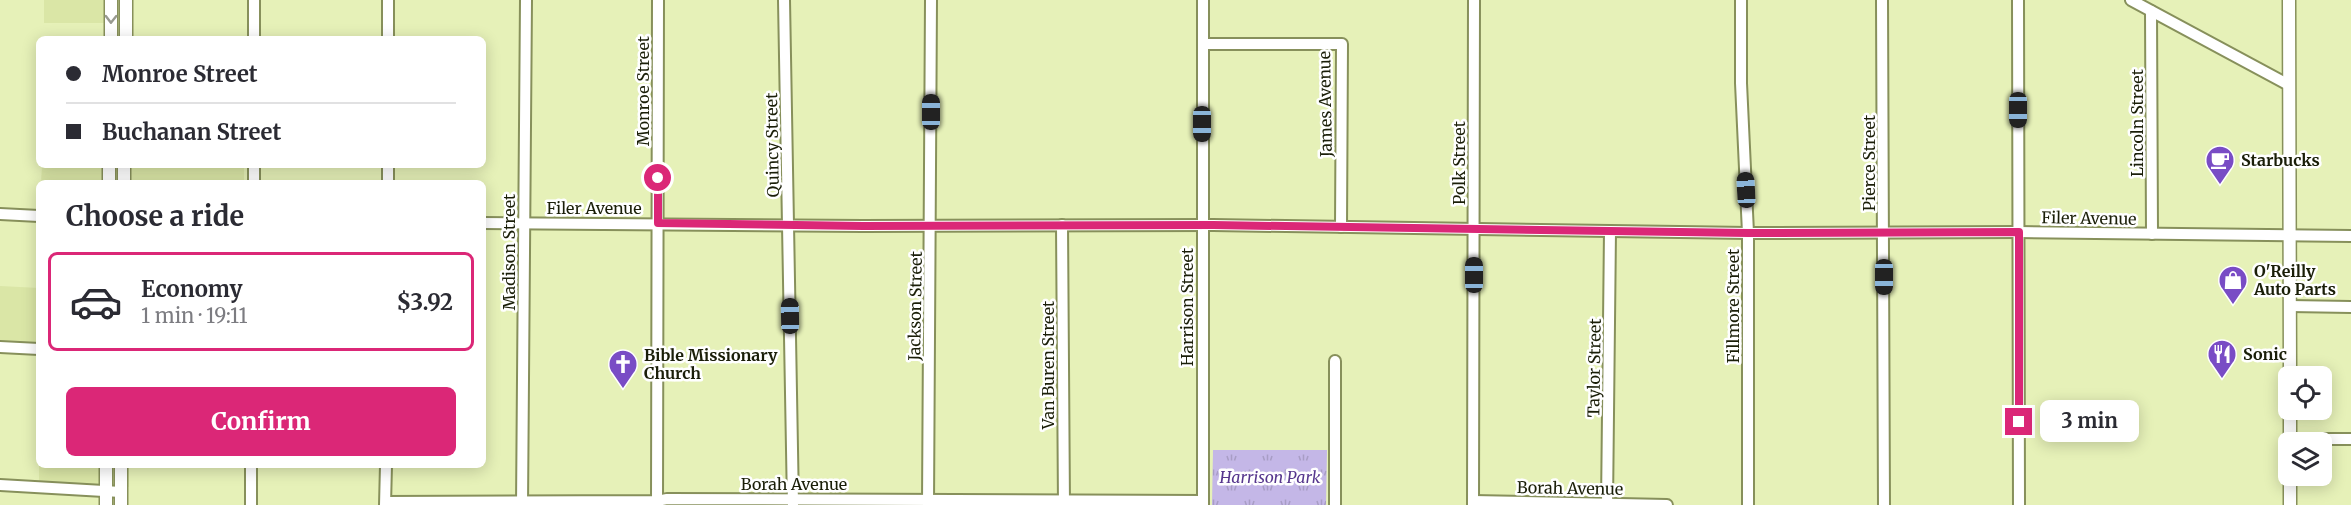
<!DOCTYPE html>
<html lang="en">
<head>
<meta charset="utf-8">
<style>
  body { margin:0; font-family:Merriweather,serif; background:#f2f2f3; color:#2b2b33; height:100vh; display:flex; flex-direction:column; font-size:22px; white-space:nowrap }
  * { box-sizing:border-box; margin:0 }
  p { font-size:20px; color:#7c7c81 }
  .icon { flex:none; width:33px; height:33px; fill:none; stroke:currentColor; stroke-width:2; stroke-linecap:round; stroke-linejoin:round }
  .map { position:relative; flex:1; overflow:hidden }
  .panel { position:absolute; left:36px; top:180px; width:450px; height:288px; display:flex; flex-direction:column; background:#fff; border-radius:9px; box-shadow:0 3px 15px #0003 }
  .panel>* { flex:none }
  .hud { position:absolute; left:36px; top:36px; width:450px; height:132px; border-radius:9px; box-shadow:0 3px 15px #0003; display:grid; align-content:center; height:132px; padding:0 30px; background:#fff }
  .tools { position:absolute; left:2278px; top:366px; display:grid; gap:12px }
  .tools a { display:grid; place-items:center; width:54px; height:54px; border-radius:9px; background:#fff; box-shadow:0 3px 15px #0003; font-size:30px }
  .end { position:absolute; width:27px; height:27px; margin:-14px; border:8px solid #db2777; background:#fff; box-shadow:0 0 0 3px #fff }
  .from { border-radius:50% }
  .bubble { position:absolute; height:42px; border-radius:9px; background:#fff; box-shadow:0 3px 15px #0003; font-size:20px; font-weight:700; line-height:42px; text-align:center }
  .car { position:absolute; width:18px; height:36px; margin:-18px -9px; border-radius:8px; box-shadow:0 0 4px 2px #0007; background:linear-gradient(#222 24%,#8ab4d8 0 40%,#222 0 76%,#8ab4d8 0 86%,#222 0) }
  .hud b { display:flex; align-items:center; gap:21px; height:57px; font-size:22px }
  .hud b+b { border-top:2px solid #e1e1e2 }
  .hud i { width:15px; height:15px; background:#2b2b33 }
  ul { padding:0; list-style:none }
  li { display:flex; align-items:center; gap:18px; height:99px; margin:0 12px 9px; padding:0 18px; border:3px solid transparent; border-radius:9px }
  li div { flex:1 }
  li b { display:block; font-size:22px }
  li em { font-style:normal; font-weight:700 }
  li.active { border-color:#db2777 }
  li>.icon { width:54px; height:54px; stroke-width:1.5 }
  h2 { padding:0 30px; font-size:27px; line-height:72px }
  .action { display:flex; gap:12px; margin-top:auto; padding:12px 30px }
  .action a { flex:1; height:69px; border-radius:9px; background:#db2777; color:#fff; font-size:24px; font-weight:700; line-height:69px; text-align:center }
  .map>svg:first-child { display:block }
  .built { fill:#dae6a6 }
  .park { fill:url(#park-tufts) }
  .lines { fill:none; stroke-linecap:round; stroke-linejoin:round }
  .minor-casing { stroke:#87905b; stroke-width:14 }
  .major-casing { stroke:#87905b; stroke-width:15 }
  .minor { stroke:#fff; stroke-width:10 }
  .major { stroke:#fff; stroke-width:12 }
  .oneway { stroke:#989a90 }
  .route { stroke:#db2777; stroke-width:8 }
  .labels { text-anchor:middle; stroke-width:5; stroke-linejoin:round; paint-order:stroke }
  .street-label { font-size:16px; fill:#1a1e08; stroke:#fff }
  .poi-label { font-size:16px; font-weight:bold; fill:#1a1e08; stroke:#fff; text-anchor:start }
  .park-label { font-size:16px; font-style:italic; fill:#56368d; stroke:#fff }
</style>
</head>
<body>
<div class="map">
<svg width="2351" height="505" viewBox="0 0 2351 505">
  <defs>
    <pattern id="park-tufts" width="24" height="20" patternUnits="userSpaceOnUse" patternTransform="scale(1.5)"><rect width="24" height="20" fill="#c4b7e7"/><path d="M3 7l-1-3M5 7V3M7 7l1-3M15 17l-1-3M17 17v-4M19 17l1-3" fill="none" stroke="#a89dc5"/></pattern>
  </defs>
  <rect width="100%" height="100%" fill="#e6f1b8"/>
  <g class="built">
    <rect x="44" y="0" width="62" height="23"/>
    <path d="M42,165H244V183H41Z"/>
    <path d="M0,286L39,288V343L0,342Z"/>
    <path d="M39,453V465H129V487L39,481Z"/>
  </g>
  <path class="park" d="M1213,450H1327L1326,505H1212Z"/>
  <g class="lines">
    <g class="minor-casing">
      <g id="minor">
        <path d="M784,0L793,505"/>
        <path d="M1203,0V505"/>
        <path d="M1741,0V83L1748,233V505"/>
        <path d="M1882,0L1884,505"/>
        <path d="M2018,0L2019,505"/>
        <path d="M2131,0L2289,85"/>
        <path d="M2151,11L2152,234"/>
        <path d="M254,39V0"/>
        <path d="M388,39V0"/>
        <path d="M1203,44H1342L1341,227"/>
        <path d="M254,183V165"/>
        <path d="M388,183V165"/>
        <path d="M0,214L39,216"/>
        <path d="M483,223L863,226L1213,225L1748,233L2019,232L2351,236"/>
        <path d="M1062,225L1064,505"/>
        <path d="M2290,306L2351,307"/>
        <path d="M0,347L39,349"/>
        <path d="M1335,361V505"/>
        <path d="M2290,439H2351"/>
        <path d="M0,485L121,492"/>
        <path d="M1473,501L1667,505"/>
        <path d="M386,502L657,501L667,499L1203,501"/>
        <path d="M251,505V465"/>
        <path d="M385,505L386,465"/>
        <path d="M522,505L526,0"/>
        <path d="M657,505L658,0"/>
        <path d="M928,505L931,0"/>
        <path d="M1473,505L1474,0"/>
        <path d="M1607,505L1610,231"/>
      </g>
    </g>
    <g class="major-casing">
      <g id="major">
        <path d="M2289,0L2290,376"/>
        <path d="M111,39V0"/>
        <path d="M126,39V0"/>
        <path d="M109,183V165"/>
        <path d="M124,183V165"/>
        <path d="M2290,410V442"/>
        <path d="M106,505V465"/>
        <path d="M121,505V465"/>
        <path d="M2290,505V476"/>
      </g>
    </g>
    <use href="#minor" class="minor"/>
    <use href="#major" class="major"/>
  </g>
  <defs><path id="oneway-chevron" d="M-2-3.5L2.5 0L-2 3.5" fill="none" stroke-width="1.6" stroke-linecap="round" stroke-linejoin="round" transform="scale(1.5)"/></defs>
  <use class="oneway" href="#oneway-chevron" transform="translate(111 19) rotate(91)"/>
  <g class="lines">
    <path class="route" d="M658,178V223L863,226L1213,225L1748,233L2019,232V422"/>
  </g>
  <defs>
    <g id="cafe-pin" transform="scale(1.5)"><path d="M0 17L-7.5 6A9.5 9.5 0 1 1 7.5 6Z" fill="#794cc5" stroke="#fff"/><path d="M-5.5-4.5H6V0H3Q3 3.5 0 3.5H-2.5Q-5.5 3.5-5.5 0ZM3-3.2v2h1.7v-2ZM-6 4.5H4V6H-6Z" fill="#fff"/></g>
    <g id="shop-pin" transform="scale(1.5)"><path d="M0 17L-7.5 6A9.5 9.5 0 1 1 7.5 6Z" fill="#794cc5" stroke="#fff"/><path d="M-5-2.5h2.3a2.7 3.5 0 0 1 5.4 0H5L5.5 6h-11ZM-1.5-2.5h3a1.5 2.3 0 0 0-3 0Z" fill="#fff"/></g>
    <g id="restaurant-pin" transform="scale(1.5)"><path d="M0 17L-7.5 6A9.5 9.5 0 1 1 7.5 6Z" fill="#794cc5" stroke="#fff"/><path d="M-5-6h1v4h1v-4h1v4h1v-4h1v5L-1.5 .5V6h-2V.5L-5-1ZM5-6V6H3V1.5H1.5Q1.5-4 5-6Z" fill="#fff"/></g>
    <g id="church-pin" transform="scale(1.5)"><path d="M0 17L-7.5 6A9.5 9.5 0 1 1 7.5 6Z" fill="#794cc5" stroke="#fff"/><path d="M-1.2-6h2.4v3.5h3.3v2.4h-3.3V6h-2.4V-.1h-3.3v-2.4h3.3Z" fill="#fff"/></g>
  </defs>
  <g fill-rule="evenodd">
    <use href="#cafe-pin" x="2220" y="160"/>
    <use href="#shop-pin" x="2233" y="280"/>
    <use href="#restaurant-pin" x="2222" y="354"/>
    <use href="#church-pin" x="623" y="364"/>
  </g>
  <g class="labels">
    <g class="street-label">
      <text transform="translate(643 91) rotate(-90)" y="6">Monroe Street</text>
      <text transform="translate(1325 104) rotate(-91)" y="6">James Avenue</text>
      <text transform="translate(2137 123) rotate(-90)" y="6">Lincoln Street</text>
      <text transform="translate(772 145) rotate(-91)" y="6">Quincy Street</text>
      <text transform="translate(1459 163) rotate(-90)" y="6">Polk Street</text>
      <text transform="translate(1869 163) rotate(-90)" y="6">Pierce Street</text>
      <text x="594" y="214">Filer Avenue</text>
      <text transform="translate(2089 218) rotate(1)" y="6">Filer Avenue</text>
      <text transform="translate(509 252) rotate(-90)" y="6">Madison Street</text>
      <text transform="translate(915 306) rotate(-89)" y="6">Jackson Street</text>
      <text transform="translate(1733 306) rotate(-90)" y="6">Fillmore Street</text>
      <text transform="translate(1187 307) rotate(-90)" y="6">Harrison Street</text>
      <text transform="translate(1048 365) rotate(-90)" y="6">Van Buren Street</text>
      <text transform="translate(1594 368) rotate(-89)" y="6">Taylor Street</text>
      <text x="794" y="490">Borah Avenue</text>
      <text transform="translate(1570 488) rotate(1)" y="6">Borah Avenue</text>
    </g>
    <g class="poi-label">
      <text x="2241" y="166">Starbucks</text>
      <text x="2254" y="277">O'Reilly<tspan x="2254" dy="18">Auto Parts</tspan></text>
      <text x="2243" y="360">Sonic</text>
      <text x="644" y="361">Bible Missionary<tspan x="644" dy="18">Church</tspan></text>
    </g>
    <g class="park-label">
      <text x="1270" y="483">Harrison Park</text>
    </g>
  </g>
</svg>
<div class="tools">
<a><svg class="icon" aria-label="locate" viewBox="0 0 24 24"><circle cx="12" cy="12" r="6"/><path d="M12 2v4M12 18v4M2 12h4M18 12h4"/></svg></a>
<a><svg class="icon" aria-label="layers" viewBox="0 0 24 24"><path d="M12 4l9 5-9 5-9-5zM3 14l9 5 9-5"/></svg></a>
</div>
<i class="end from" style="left:658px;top:178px"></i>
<i class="end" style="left:2019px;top:422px"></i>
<div class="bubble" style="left:2040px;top:400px;width:99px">3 min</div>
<i class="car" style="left:2018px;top:110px;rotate:180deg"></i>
<i class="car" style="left:931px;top:112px;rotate:0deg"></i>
<i class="car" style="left:1202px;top:124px;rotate:180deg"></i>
<i class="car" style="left:1746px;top:190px;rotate:357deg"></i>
<i class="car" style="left:1474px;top:275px;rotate:0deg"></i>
<i class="car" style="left:1884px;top:277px;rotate:180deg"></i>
<i class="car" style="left:790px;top:316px;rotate:359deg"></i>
<div class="hud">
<b><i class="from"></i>Monroe Street</b>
<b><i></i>Buchanan Street</b>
</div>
<section class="panel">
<h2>Choose a ride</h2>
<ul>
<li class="active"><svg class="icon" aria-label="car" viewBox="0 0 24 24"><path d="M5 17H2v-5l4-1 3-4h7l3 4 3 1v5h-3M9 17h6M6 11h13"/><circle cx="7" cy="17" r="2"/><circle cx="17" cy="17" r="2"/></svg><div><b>Economy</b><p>1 min · 19:11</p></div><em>$3.92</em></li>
</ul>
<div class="action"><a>Confirm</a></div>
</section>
</div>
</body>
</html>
